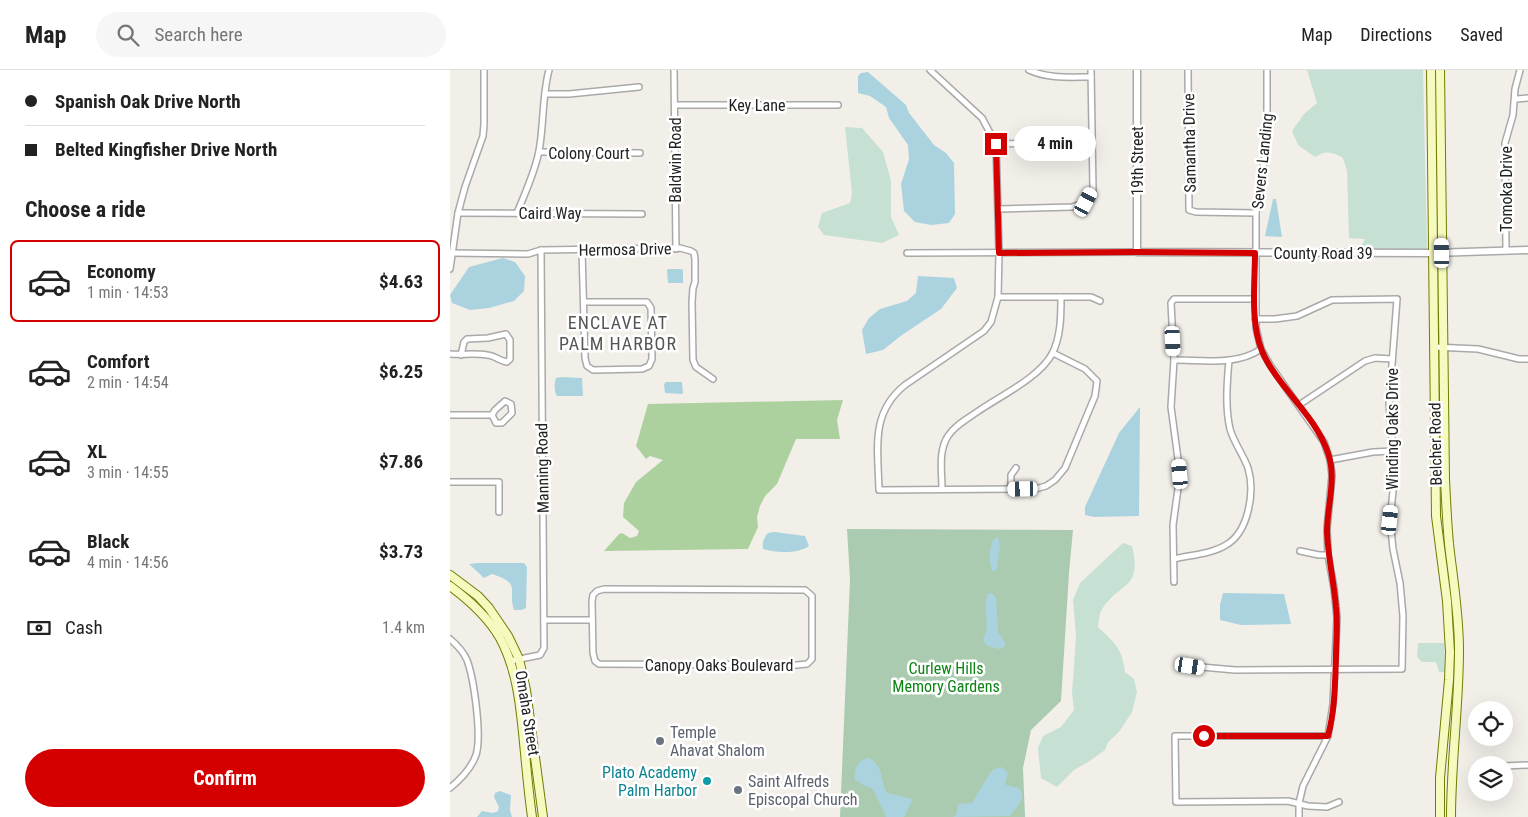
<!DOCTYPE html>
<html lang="en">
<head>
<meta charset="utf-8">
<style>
  body { margin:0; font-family:"Roboto Condensed",sans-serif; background:#f6f6f6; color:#222; height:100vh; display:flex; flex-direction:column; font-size:19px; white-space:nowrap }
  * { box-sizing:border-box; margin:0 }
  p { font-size:16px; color:#767676 }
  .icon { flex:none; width:28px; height:28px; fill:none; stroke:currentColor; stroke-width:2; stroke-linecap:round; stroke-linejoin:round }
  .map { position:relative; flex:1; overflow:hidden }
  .side { display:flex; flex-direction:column; background:#fff; width:450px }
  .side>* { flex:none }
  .guide { display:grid; align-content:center; height:110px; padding:0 25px; background:#fff }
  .controls { position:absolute; left:1018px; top:631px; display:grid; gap:10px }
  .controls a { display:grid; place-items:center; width:45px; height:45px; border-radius:50%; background:#fff; box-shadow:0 5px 20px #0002; font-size:25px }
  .end { position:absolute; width:22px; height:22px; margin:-11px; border:6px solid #d40000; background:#fff; box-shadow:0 0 0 2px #fff }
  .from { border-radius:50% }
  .bubble { position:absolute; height:35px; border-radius:18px; background:#fff; box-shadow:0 5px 20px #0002; font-size:16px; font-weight:700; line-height:35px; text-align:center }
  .car { position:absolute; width:15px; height:30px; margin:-15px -8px; border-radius:6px; box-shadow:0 0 4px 1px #0007; background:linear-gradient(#fff 24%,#345 0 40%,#fff 0 76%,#345 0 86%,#fff 0) }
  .guide b { display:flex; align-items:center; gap:18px; height:48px; font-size:19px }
  .guide b+b { border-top:1px solid #e0e0e0 }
  .guide i { width:12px; height:12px; background:#222 }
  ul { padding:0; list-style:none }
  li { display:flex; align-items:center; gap:15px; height:82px; margin:0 10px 8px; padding:0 15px; border:2px solid transparent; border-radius:8px }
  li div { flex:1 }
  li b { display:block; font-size:19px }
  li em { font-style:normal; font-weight:700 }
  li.selected { border-color:#d40000 }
  li>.icon { width:45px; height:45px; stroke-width:1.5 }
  h2 { padding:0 25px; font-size:22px; line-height:60px }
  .pay { display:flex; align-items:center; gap:12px; height:55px; padding:0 25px; font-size:19px }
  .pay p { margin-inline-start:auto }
  .action { display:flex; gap:10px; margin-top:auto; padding:10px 25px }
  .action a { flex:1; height:58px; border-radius:30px; background:#d40000; color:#fff; font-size:20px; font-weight:700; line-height:58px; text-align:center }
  header { display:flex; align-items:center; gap:30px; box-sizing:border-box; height:70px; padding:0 25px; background:#fff; border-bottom:1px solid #e0e0e0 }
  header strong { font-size:24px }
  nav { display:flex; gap:28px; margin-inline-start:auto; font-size:18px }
  .search { width:350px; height:45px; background:#f6f6f6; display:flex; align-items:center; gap:12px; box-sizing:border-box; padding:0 18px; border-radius:28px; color:#767676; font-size:19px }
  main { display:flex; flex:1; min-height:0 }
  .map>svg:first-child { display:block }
  .forest { fill:#add19e }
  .wetland { fill:#c6e0d4 }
  .cemetery { fill:#aacbaf }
  .water { fill:#aad3df }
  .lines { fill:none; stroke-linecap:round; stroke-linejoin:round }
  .minor-casing { stroke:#a9a9a9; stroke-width:8 }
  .tertiary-casing { stroke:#a9a9a9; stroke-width:9 }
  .secondary-casing { stroke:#707d05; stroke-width:10 }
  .minor { stroke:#fff; stroke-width:5 }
  .tertiary { stroke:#fff; stroke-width:6 }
  .secondary { stroke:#f7fabf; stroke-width:8 }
  .route { stroke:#d40000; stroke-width:6 }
  .worship-dot { fill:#6b7280; stroke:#fff; stroke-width:2 }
  .culture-dot { fill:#0f9aa8; stroke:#fff; stroke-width:2 }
  .labels { text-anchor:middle; stroke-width:5; stroke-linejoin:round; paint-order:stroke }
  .street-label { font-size:16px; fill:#222; stroke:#fff }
  .park-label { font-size:16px; fill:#0c8416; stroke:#fff }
  .worship-label { font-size:16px; fill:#5b616d; stroke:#fff; text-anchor:start }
  .culture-label { font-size:16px; fill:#0d838f; stroke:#fff; text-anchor:end }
  .neighbourhood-label { font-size:18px; letter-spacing:1px; fill:#555; stroke:#fff }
</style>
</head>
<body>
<header>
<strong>Map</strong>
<div class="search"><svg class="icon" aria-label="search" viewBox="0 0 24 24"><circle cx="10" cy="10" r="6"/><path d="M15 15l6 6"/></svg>Search here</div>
<nav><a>Map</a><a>Directions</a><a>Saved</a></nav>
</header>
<main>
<section class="side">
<div class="guide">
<b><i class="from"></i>Spanish Oak Drive North</b>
<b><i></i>Belted Kingfisher Drive North</b>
</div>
<h2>Choose a ride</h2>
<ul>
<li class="selected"><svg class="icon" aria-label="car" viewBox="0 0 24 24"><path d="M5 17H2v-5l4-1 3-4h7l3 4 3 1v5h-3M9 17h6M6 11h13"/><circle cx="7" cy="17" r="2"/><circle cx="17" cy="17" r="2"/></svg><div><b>Economy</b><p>1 min · 14:53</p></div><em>$4.63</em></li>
<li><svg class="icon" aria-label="car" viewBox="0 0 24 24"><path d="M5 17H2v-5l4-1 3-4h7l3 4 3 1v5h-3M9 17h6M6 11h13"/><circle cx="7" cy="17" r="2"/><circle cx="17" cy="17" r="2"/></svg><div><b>Comfort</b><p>2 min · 14:54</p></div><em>$6.25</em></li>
<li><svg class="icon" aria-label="car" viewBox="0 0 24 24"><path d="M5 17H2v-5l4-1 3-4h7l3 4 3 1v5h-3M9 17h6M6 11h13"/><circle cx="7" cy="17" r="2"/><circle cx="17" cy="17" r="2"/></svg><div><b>XL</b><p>3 min · 14:55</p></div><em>$7.86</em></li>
<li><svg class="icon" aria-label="car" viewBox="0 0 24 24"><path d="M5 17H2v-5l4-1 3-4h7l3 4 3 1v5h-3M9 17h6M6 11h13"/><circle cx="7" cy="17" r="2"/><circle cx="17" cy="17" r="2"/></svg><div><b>Black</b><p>4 min · 14:56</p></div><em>$3.73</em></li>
</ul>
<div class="pay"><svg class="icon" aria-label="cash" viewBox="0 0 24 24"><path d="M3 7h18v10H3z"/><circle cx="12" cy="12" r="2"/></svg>Cash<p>1.4 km</p></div>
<div class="action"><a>Confirm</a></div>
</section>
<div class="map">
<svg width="1078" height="747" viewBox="0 0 1078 747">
  <rect width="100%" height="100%" fill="#f2efe9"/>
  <path class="forest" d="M393,330L387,350L390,369H346L327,414L315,426L310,436L307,447L308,457L298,479L154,481L169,464L172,463L180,468L187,466L189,461L173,447L174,433L186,412L213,390L200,386L196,389L186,376L198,334Z"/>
  <g class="wetland">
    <path d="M857,0H973L977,180H924L904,178H910L915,169L899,168L897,101L893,88C883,82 876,80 865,87L848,75L842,61L854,44L867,33Z"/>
    <path d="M395,57L412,58L433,82L441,111V147L449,165L432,173L374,165L368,157L372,143L400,133L402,123Z"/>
    <path d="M673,473L682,476C693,521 669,511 651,541C649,545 649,552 648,557C665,573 672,578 675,602L684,609L687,622L682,642L669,662L658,672L655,680L638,692L624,700L607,717L591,708L588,678L593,666L611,657L624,640L622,623L626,566L623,530L630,513Z"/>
    <path d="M968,573H994L995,602H989L986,592H972L967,587Z"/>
  </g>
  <path class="cemetery" d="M397,459L623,460L619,503L611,631L581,660L573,698L575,747H390L400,509Z"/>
  <g class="water">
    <path d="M418,2L456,35L459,43L484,75L496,83L504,93L505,144L499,153L481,155L465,152L454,141L451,114L459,89L458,75L439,48L436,37L420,26L408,23V6L411,3Z"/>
    <path d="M823,129H826L832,167L815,166Z"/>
    <path d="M53,188L65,192L75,206L74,221L64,231L39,238L20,240L2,233L0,225L19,197Z"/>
    <path d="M219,199H231L233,200V213H218L217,200Z"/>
    <path d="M468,206L504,208L507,218L491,239L452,265L433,280L416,284L412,260L419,248L430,239L457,231L466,223Z"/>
    <path d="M111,307L132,308L133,326H107C104,322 104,313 106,308Z"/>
    <path d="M216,312H232L233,323L232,324L215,323L214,314Z"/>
    <path d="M690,337L689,446L644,447L635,445V437L669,363Z"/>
    <path d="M324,462L355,466L359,476C348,484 326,483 313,479C312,472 314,468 318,463Z"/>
    <path d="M548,467L550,476L547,499L543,502C538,492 539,481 543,470Z"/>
    <path d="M28,493H74L77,497L76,538L72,540H64C57,520 73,514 42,504L34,508L19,494Z"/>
    <path d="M541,523L546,527L548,562L555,572L554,577L548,579L536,575L533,569C542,555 531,539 538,524Z"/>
    <path d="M773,523L834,524L841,554L791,555L770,550V535Z"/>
    <path d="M419,688C434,695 430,711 437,723L463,729L454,747H436L423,719L409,713V711H405C403,700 408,689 419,688Z"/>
    <path d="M552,697L558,703L555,713L556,715L569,718L572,723C573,734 565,738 560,746L503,747L507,744V737L509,734L522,733L540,703L544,699Z"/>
    <path d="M50,721L61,725L60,740L62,747H27L32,741L43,743L48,741L49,737L44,727L45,723Z"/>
  </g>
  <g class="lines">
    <g class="minor-casing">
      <g id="minor">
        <path d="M224,0L226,179"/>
        <path d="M480,0L532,48L546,74L549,183L548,227L541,252L534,261L455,315C420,343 428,379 429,420L585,419L596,416L605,410L615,398L645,326L647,311L635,299L603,283"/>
        <path d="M579,0C599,9 620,7 641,7"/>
        <path d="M738,0L739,140L746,142L806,143"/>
        <path d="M817,0V73L806,143V258L811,279L820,295L874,372L880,390L882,405L877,459L878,485L884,518L887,548L883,634L878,666L853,716L849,733V747"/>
        <path d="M95,24H119L189,17"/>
        <path d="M1066,29L1078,28"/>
        <path d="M225,35H388"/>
        <path d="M546,74L642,72"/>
        <path d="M89,82L190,83"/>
        <path d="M548,139L622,137L636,132L643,120L641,0"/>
        <path d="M8,143L192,144"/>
        <path d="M67,143C75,123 85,102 89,81C94,54 92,26 99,0"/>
        <path d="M132,180L135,288L137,296L143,300L192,299L199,296L202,289L201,238L197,232H134"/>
        <path d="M1056,181L1055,73L1063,45L1065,19L1070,0"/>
        <path d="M0,183L78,184L91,180L230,178L241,181L244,183L245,189V212L243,218L242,232L243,290L246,297L263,309"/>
        <path d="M457,183L687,182"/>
        <path d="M0,199L8,143L15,117L33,66L34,54V0"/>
        <path d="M548,227H641L650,231"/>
        <path d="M984,277L1028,279L1069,289H1078"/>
        <path d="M0,284C12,285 25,283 37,285C44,285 49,291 57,292L60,289V270L56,264L38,268L17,269L14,272L11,285"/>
        <path d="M724,290C752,290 787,296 811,279"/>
        <path d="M55,331L61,334L62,343L52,353H46L42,345L45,340Z"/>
        <path d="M849,335L915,291L925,288L942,289"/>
        <path d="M0,345H42"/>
        <path d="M880,390L923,382L944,381"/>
        <path d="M0,412H49V442"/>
        <path d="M492,419C492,402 488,381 498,366C504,356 517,349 527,342C550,326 589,308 602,284C611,267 611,245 611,227"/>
        <path d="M561,419V405L566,398"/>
        <path d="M850,481L869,485H878"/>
        <path d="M724,489C741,485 761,484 776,475C799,462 805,421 798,398C793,384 784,373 780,359C775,337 777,313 779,290"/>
        <path d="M724,512L723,455L730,404L721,337L724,290L721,233L724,229H805"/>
        <path d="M154,519L355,520L362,526V589L357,594L347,595L149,594L145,591L143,583L142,531L143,525L147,521Z"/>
        <path d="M94,550H142"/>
        <path d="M0,569C7,575 13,581 17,590C24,609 32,666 26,685C21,699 11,709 0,718"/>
        <path d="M60,591L90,585L94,578L91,180"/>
        <path d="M728,596H740L785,600L952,599L953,546L950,513L943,479L940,450L945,402L939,334L947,229L882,230L847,246L825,249H805"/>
        <path d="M878,666H725L726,732L838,731L858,736L877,737L889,732"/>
        <path d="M1054,696L1078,695"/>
      </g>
    </g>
    <g class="tertiary-casing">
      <path id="tertiary" d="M687,0V182L983,183L1078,180"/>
    </g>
    <g class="secondary-casing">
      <g id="secondary">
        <path d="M981,0L986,446L997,531L1000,582L999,610L990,708V747"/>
        <path d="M990,0L995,409C996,431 997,452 999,474C1003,509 1009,544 1009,580C1009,636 1001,691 1001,747"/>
        <path d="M0,505L28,526L39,538L58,566L69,589L76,620L93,747"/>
        <path d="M0,516C19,530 38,547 50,568C69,603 71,644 75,683C77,704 79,726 82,747"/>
      </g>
    </g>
    <use href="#minor" class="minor"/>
    <use href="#tertiary" class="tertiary"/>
    <use href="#secondary" class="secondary"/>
  </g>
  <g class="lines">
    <path class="route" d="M546,74L549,183L687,182L805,183C805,214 800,251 812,281C828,318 865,344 878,383C887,408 877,436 877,462C878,488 884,512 886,537C888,554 886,570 886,587C885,613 885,640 878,666H754"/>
  </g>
  <g class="worship-dot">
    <circle cx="210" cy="671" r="5"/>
    <circle cx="288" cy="720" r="5"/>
  </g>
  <circle class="culture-dot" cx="257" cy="711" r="5"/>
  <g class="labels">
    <g class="street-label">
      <text x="307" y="41">Key Lane</text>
      <text transform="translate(739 73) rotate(-91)" y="6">Samantha Drive</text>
      <text x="139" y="89">Colony Court</text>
      <text transform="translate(225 90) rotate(-90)" y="6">Baldwin Road</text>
      <text transform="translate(687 91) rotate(-90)" y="6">19th Street</text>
      <text transform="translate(812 91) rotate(-84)" y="6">Severs Landing</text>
      <text transform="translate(1056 119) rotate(-90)" y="6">Tomoka Drive</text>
      <text x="100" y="149">Caird Way</text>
      <text transform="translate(175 179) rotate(-1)" y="6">Hermosa Drive</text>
      <text x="873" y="189">County Road 39</text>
      <text transform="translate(942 359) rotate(-90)" y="6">Winding Oaks Drive</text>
      <text transform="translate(985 374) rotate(-91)" y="6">Belcher Road</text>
      <text transform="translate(92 398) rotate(-91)" y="6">Manning Road</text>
      <text x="269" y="601">Canopy Oaks Boulevard</text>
      <text transform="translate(78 643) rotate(81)" y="6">Omaha Street</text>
    </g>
    <g class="park-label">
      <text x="496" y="604">Curlew Hills<tspan x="496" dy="18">Memory Gardens</tspan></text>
    </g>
    <g class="worship-label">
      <text x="220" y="668">Temple<tspan x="220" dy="18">Ahavat Shalom</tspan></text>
      <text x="298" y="717">Saint Alfreds<tspan x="298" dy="18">Episcopal Church</tspan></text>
    </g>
    <g class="culture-label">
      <text x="247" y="708">Plato Academy<tspan x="247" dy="18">Palm Harbor</tspan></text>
    </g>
    <g class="neighbourhood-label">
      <text x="168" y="259">ENCLAVE AT<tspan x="168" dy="21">PALM HARBOR</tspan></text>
    </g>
  </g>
</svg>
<div class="controls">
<a><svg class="icon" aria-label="locate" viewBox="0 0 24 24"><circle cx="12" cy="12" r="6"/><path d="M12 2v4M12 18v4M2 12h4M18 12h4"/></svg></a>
<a><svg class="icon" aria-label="layers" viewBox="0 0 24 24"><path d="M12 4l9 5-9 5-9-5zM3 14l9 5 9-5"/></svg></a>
</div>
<i class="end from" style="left:754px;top:666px"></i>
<i class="end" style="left:546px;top:74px"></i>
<div class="bubble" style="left:564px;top:56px;width:82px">4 min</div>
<i class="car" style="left:636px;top:132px;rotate:28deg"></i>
<i class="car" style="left:992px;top:183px;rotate:359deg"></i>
<i class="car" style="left:723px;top:271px;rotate:177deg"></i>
<i class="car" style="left:730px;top:404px;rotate:355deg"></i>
<i class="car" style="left:573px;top:419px;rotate:269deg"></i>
<i class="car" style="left:940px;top:450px;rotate:6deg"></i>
<i class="car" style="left:740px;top:596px;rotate:99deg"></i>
</div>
</main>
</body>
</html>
